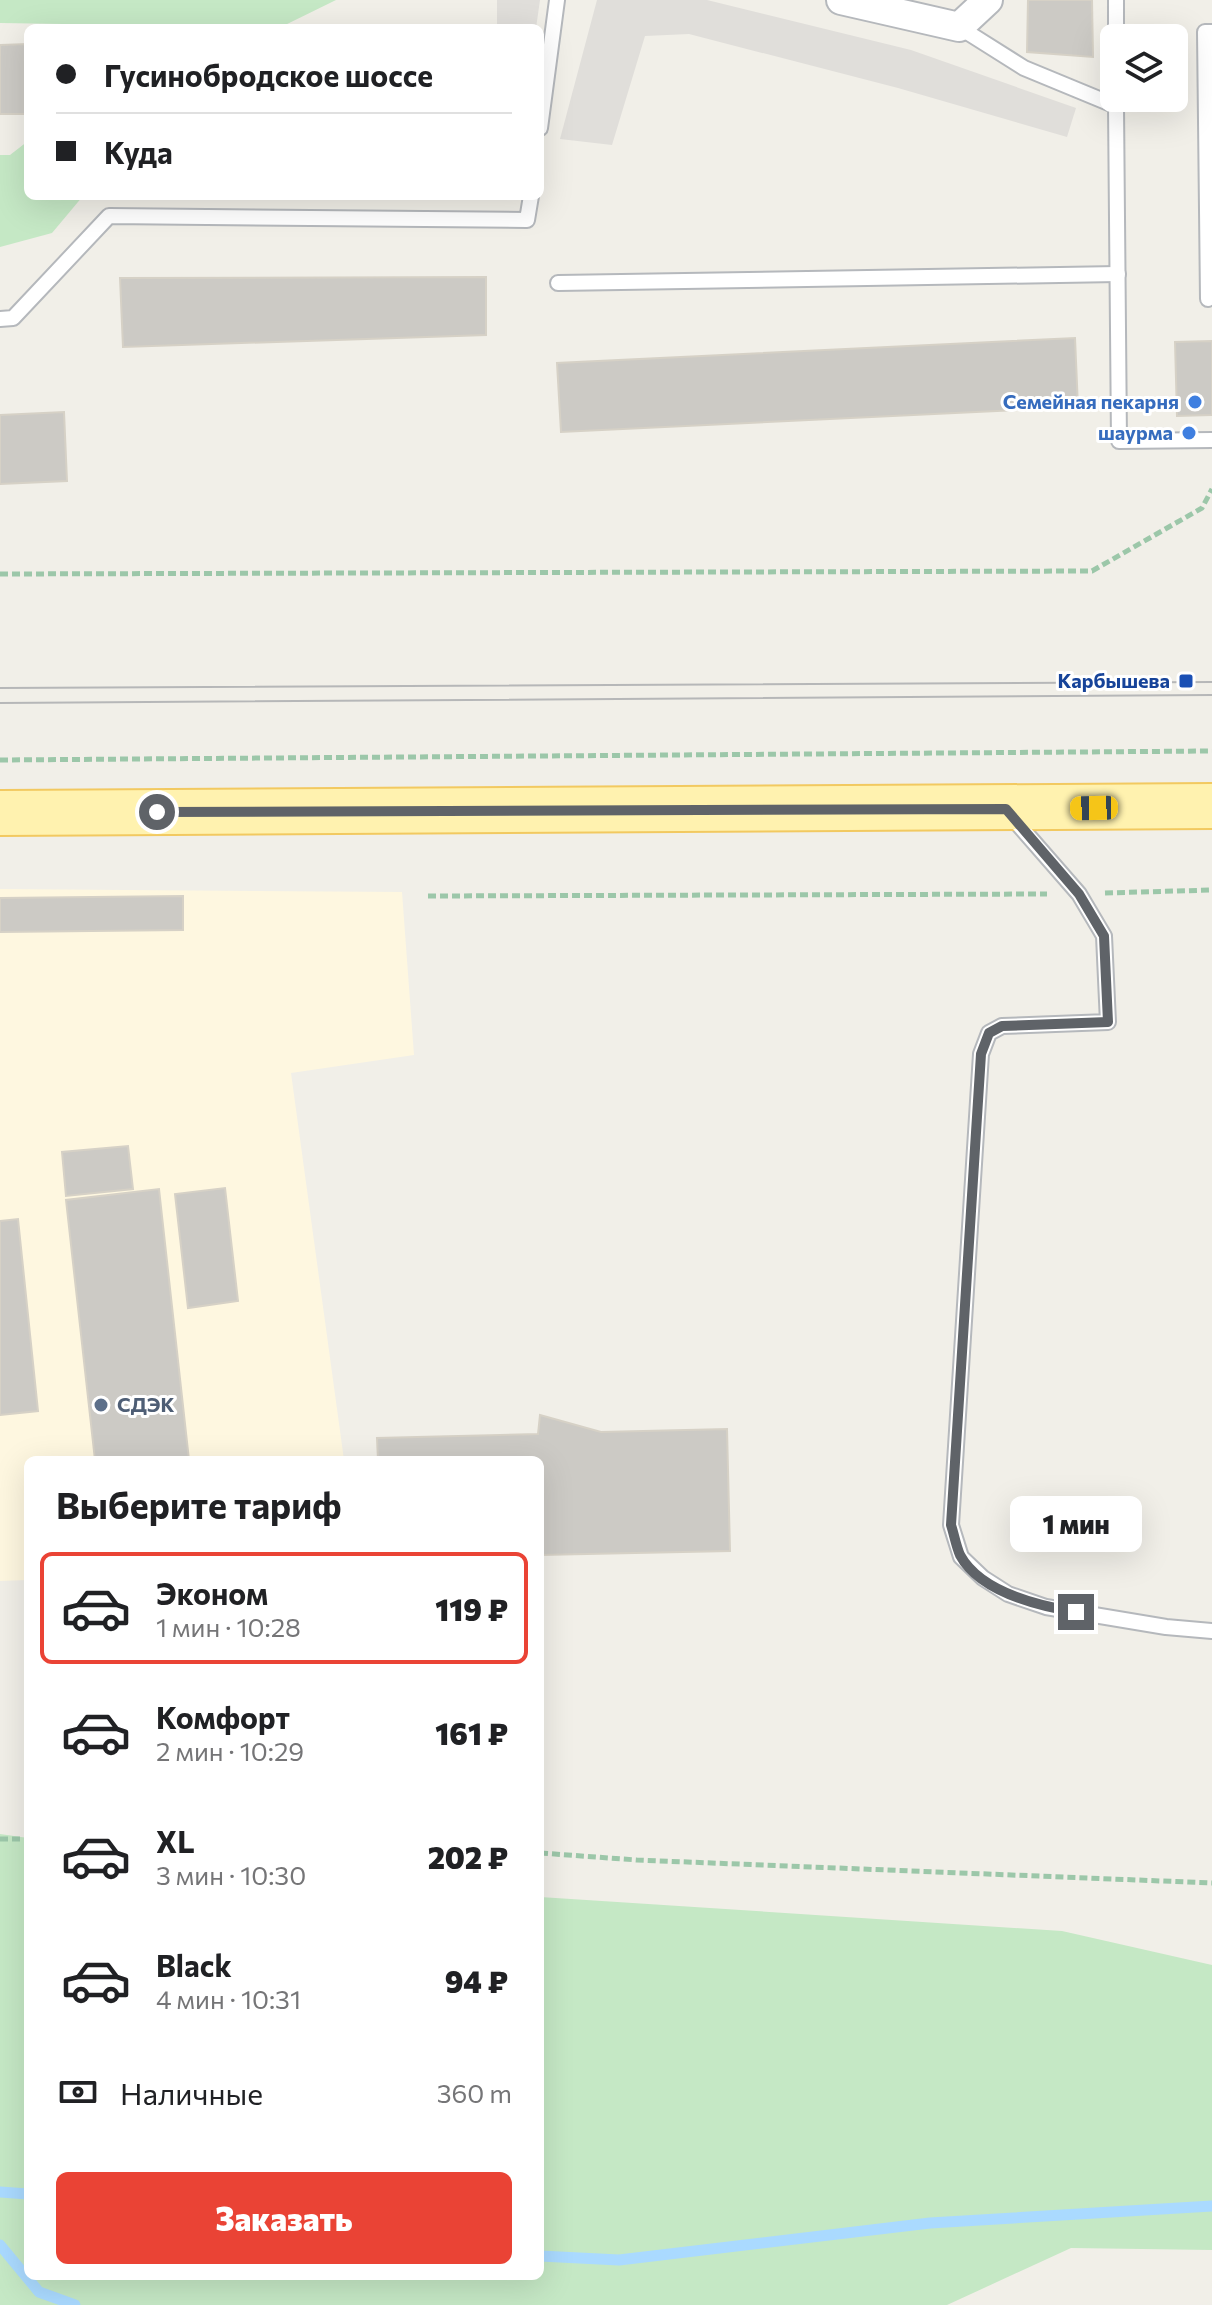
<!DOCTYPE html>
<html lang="ru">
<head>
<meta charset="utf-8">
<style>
  body { margin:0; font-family:Commissioner,sans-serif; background:#f2f2f2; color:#202124; height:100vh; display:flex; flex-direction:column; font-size:30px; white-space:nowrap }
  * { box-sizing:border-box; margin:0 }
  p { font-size:26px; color:#757577 }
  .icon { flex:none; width:44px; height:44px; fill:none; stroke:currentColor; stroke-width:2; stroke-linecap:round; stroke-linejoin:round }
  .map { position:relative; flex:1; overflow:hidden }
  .details { position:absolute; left:24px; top:1456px; width:520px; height:824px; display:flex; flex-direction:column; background:#fff; border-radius:12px; box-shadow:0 8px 32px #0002 }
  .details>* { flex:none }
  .hud { position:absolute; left:24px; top:24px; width:520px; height:176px; border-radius:12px; box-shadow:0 8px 32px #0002; display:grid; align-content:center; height:176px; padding:0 32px; background:#fff }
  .tools { position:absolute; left:1100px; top:24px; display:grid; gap:16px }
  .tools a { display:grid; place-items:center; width:88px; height:88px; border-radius:12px; background:#fff; box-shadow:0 8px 32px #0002; font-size:40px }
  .end { position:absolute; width:36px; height:36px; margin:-18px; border:10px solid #5f6368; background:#fff; box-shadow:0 0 0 4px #fff }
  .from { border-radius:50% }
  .bubble { position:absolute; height:56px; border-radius:12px; background:#fff; box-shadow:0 8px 32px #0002; font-size:26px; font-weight:800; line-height:56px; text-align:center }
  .car { position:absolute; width:24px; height:48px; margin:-24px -12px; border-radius:10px; box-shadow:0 0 6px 2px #0007; background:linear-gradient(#f5c518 24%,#345 0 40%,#f5c518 0 76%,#345 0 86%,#f5c518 0) }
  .hud b { display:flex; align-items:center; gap:28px; height:76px; font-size:30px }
  .hud b+b { border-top:2px solid #e0e0e0 }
  .hud i { width:20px; height:20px; background:#202124 }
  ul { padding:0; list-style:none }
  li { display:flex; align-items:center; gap:24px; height:112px; margin:0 16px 12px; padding:0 16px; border:4px solid transparent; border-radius:12px }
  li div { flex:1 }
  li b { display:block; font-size:30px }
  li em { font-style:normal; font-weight:800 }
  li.active { border-color:#ea4335 }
  li>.icon { width:72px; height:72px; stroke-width:1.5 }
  h2 { padding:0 32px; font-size:36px; line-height:96px }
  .pay { display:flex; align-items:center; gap:20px; height:88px; padding:0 32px; font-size:30px }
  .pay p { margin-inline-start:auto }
  .cta { display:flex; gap:16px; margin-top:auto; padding:16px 32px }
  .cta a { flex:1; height:92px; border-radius:12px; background:#ea4335; color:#fff; font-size:32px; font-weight:800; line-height:92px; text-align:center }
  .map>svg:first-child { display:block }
  .commercial { fill:#fef7e0 }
  .industrial { fill:#e0deda }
  .green { fill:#c5e8c5 }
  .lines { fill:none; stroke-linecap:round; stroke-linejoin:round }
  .stream { stroke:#aadaff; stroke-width:11 }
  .building { fill:#cccac5; stroke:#d6d1c6; stroke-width:2 }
  .service-casing { stroke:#b5b8bc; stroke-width:18 }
  .minor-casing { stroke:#b5b8bc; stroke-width:32 }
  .primary-casing { stroke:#f2c960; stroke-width:48 }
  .path { stroke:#9cc7a9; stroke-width:5; stroke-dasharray:8 4; stroke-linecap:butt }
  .service { stroke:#fff; stroke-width:14 }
  .minor { stroke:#fff; stroke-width:28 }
  .primary { stroke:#fff2af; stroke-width:44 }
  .tram { stroke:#b6b7b8; stroke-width:2 }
  .route { stroke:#5f6368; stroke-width:10 }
  .shop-dot { fill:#3f7fe0; stroke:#fff; stroke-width:3 }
  .transit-dot { fill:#1a4fb4; stroke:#fff; stroke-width:3 }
  .service-dot { fill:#5c6f8a; stroke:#fff; stroke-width:3 }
  .labels { text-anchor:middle; stroke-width:6; stroke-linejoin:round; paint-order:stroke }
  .shop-label { font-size:20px; font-weight:bold; fill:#366cbe; stroke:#fff; text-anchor:end }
  .transit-label { font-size:20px; font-weight:bold; fill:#164399; stroke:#fff; text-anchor:end }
  .service-label { font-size:20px; font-weight:bold; fill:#4e5e75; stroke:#fff; text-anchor:start }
</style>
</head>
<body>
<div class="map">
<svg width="1212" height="2305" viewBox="0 0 1212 2305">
  <rect width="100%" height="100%" fill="#f1efe8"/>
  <path class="commercial" d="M0,889L402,892L414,1055L291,1073L344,1460H28V1580L0,1581Z"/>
  <g class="industrial">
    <path d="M497,0H540L536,28H497Z"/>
    <path d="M597,0H707L911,50L1076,108L1067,137L898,88L689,34L645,36L612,145L560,139Z"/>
  </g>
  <g class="green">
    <path d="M0,0H336L279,28H88L63,24L0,23Z"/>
    <path d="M28,141V196H83L52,233L0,247V155H10Z"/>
    <path d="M0,1834L28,1838V2276H540V1897L1062,1931L1212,1965V2250L1071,2248L947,2305H0Z"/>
  </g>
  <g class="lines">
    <g class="stream">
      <path d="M0,2192L28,2194"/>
      <path d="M0,2245L39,2292L75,2305"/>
      <path d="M540,2256L619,2260L930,2223L1212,2206"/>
    </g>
  </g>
  <g class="building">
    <path d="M1028,0H1092L1093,57L1027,52Z"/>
    <path d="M28,44V114H0V45Z"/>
    <path d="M486,277V335L123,347L120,278Z"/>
    <path d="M1075,338L1078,407L561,432L557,363Z"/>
    <path d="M1212,341V415L1177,416L1175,342Z"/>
    <path d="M64,412L67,481L0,484V415Z"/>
    <path d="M183,896V930L0,932V898Z"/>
    <path d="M128,1146L133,1189L66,1196L62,1152Z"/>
    <path d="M225,1188L238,1301L188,1308L175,1194Z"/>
    <path d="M159,1189L189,1460H95L66,1200Z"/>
    <path d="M18,1219L38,1411L0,1415V1221Z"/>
    <path d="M540,1415L601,1432L727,1429L730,1551L540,1555V1460H378L377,1438L538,1434Z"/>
  </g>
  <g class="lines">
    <g class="service-casing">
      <g id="service">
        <path d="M959,27L1024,68L1116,106L1119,441L1212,440"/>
        <path d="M1116,38V0"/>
        <path d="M540,128L557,0"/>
        <path d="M558,283L1118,274"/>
        <path d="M1208,299L1205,32H1212"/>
        <path d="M0,319L13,318L109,216L527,220L531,196"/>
        <path d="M1011,816L1079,894L1104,936L1108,1022L1002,1026L989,1033L981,1054L951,1525L961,1557L983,1578L1008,1594L1046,1607L1166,1627L1212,1631"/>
      </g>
    </g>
    <g class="minor-casing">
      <path id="minor" d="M841,0L959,27L988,0"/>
    </g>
    <g class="primary-casing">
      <path id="primary" d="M0,813L1212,806"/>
    </g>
    <g class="path">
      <path d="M0,574L1092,571L1202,508L1212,489"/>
      <path d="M0,760L1212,751"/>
      <path d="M1105,893L1212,890"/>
      <path d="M428,896L1047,894"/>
      <path d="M0,1839H28"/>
      <path d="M540,1853L637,1860L1212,1883"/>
    </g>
    <use href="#service" class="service"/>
    <use href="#minor" class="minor"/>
    <use href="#primary" class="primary"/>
    <g class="tram">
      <path d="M0,688L1212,682"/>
      <path d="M0,703L1212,695"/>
    </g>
  </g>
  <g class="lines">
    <path class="route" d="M157,812L1006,809L1079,894L1104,936L1108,1022L1002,1026L989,1033L981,1054L951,1525C954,1534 956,1546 960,1555C980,1592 1039,1606 1076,1612"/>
  </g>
  <g class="shop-dot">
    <circle cx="1195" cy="402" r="8"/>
    <circle cx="1189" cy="433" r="8"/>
  </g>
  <rect class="transit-dot" x="1178" y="673" width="16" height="16" rx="4"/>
  <circle class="service-dot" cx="101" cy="1405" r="8"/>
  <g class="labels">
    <g class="shop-label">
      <text x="1179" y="409">Семейная пекарня</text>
      <text x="1173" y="440">шаурма</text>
    </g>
    <g class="transit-label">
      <text x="1170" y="688">Карбышева</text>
    </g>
    <g class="service-label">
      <text x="117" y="1412">СДЭК</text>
    </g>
  </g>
</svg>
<div class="tools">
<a><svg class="icon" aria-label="layers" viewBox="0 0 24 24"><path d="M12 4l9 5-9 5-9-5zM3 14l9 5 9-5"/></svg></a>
</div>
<i class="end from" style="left:157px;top:812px"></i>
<i class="end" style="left:1076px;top:1612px"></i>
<div class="bubble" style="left:1010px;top:1496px;width:132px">1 мин</div>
<i class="car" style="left:1094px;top:808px;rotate:269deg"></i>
<div class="hud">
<b><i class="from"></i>Гусинобродское шоссе</b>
<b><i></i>Куда</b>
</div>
<section class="details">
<h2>Выберите тариф</h2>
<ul>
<li class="active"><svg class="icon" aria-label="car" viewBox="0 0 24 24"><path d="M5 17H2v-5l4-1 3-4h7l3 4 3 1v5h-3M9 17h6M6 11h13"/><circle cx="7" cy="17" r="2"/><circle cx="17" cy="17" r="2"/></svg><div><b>Эконом</b><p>1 мин · 10:28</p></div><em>119 ₽</em></li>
<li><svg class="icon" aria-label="car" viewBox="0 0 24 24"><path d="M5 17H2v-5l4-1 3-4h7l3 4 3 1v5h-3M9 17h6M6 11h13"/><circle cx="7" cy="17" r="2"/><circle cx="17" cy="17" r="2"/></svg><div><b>Комфорт</b><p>2 мин · 10:29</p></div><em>161 ₽</em></li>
<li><svg class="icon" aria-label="car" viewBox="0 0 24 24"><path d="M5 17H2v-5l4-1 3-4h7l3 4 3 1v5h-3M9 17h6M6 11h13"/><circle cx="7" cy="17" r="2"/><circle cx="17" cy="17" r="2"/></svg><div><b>XL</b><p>3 мин · 10:30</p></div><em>202 ₽</em></li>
<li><svg class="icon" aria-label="car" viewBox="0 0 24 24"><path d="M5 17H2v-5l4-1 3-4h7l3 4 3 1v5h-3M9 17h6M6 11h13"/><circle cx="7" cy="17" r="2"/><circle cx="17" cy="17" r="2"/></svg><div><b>Black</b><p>4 мин · 10:31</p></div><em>94 ₽</em></li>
</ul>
<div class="pay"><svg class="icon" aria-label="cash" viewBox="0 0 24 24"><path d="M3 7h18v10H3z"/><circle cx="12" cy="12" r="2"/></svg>Наличные<p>360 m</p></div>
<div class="cta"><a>Заказать</a></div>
</section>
</div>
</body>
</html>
